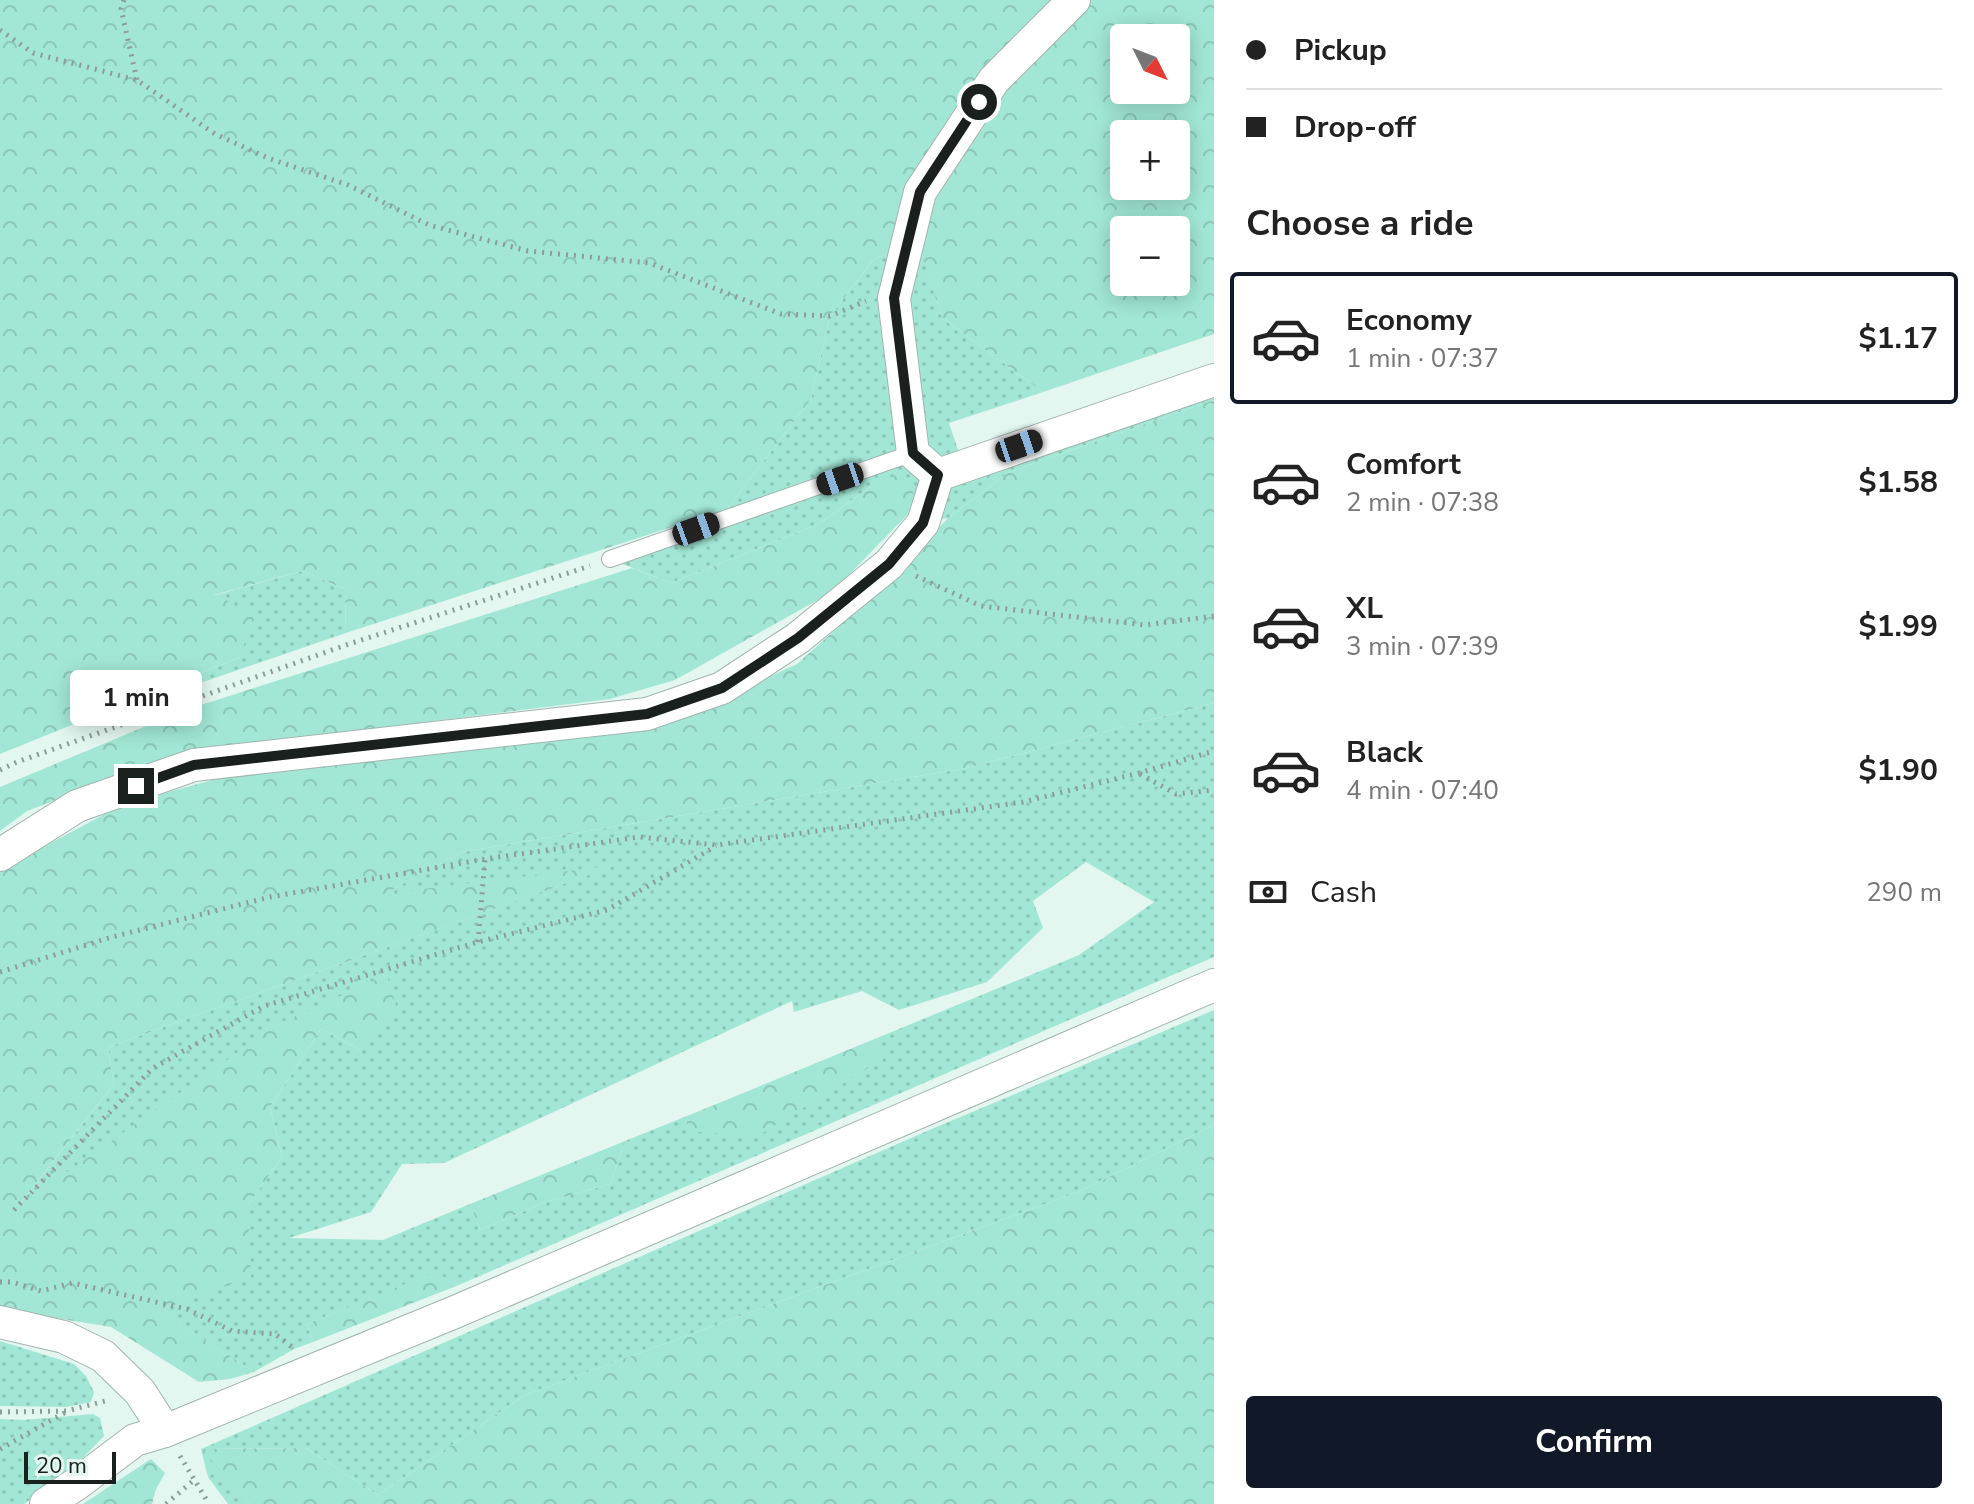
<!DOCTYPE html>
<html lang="en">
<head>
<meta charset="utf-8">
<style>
  body { margin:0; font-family:"Nunito Sans",sans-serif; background:#f2f2f2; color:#222; height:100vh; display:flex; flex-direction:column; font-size:30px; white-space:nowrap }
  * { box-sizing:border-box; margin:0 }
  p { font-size:26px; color:#767676 }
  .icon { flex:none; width:44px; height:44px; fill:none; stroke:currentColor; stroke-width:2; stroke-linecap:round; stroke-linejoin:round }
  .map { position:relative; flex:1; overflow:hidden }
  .drawer { display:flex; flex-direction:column; background:#fff; width:760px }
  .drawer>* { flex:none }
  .hud { display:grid; align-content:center; height:176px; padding:0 32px; background:#fff }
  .needle { width:52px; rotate:132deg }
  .controls { position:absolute; left:1110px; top:24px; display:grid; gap:16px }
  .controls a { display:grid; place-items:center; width:80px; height:80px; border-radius:8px; background:#fff; box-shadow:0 4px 20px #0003; font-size:40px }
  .scale { position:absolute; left:24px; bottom:20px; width:92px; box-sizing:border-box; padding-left:8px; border:4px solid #19201e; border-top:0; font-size:22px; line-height:28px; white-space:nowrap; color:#19201e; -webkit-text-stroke:6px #e3f6f0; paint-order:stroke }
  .end { position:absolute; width:36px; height:36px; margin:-18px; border:10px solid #19201e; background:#fff; box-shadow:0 0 0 4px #fff }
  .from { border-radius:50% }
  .bubble { position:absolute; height:56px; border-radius:8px; background:#fff; box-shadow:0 4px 20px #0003; font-size:26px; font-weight:700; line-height:56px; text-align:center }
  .car { position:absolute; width:24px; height:48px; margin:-24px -12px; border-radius:10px; box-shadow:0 0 6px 2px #0007; background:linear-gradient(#222 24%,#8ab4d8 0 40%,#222 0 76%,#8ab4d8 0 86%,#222 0) }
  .hud b { display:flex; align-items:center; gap:28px; height:76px; font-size:30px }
  .hud b+b { border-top:2px solid #e0e0e0 }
  .hud i { width:20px; height:20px; background:#222 }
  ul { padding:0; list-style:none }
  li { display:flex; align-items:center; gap:24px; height:132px; margin:0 16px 12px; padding:0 16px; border:4px solid transparent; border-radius:8px }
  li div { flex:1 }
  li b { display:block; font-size:30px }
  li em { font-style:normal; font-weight:700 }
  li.selected { border-color:#111827 }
  li>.icon { width:72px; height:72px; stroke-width:1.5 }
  h2 { padding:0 32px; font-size:36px; line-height:96px }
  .pay { display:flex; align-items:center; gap:20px; height:88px; padding:0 32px; font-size:30px }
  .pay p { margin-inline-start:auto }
  .action { display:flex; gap:16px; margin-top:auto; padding:16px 32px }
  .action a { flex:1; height:92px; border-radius:8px; background:#111827; color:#fff; font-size:32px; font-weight:700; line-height:92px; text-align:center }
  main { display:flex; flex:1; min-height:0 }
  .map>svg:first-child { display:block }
  .grass { fill:url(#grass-dots); fill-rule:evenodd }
  .forest { fill:url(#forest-crowns); fill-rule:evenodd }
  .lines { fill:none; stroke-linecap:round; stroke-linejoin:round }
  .service-casing { stroke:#a2b4af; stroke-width:18 }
  .minor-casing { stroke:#a2b4af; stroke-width:34 }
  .path { stroke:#8e9c98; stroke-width:5; stroke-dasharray:2 6; stroke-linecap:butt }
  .service { stroke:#fff; stroke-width:16 }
  .minor { stroke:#fff; stroke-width:32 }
  .route { stroke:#19201e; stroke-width:10 }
</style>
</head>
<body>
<main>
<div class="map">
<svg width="1214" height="1504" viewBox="0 0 1214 1504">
  <defs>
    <pattern id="grass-dots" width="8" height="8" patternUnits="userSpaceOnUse" patternTransform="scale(2)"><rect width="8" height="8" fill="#a2e7d5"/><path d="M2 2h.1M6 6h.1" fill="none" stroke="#8bc6b6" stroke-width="1.8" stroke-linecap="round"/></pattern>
    <pattern id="forest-crowns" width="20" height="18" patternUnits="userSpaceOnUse" patternTransform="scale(2)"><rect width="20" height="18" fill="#a2e7d5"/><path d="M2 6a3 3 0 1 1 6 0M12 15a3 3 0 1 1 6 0" fill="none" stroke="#8bc6b6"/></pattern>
  </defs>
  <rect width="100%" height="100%" fill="#e3f6f0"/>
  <g class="grass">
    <path d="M919,241L942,318L1043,392L949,423L963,465L1214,380V400L1009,472L948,518L923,523L874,484L819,524L671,583L610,559L727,509L811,399L830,316L874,259Z"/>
    <path d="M302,571L345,589L346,633L203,682L164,688L240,657L212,596Z"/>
    <path d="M1214,703V957L459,1285L434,1273L307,1324L313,1342L294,1349L254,1372L159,1310L248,1205L282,1157L270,1107L321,1029L361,1050L387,975L15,1210L114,1084L108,1047L613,866L381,895L462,852L967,768ZM1086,862L1154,902L1079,955L877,1038L883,1059L688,1131L687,1116L625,1141L610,1184L543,1203L480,1230L470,1204L383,1240L289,1238L371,1212L402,1164L444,1163L792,1001L794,1012L862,991L899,1010L987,982L1043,928L1033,901Z"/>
    <path d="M1214,1010V1125L1078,1192L525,1395L378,1495L306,1448L203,1449L250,1504H228L208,1477L201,1449L927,1131Z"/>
    <path d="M0,1341L74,1364L86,1376L94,1392L91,1402L66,1407L0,1406Z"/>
    <path d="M93,1414L100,1418L104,1436L76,1465L24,1504H0V1419L24,1420Z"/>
  </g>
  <g class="forest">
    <path d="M0,0H1214V334L1043,392L942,318L918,241L874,259L830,316L811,399L727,509L346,633L345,589L302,571L214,595L255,612L240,657L0,754ZM1124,38H1176V90H1124ZM1124,134H1176V186H1124ZM1124,230H1176V282H1124Z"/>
    <path d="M1214,400V703L967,768L462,852L384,894L617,865L108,1047L114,1084L17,1207L278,1024L387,975L396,1005L361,1050L321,1029L270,1107L282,1157L248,1205L251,1277L160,1310L254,1372L230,1379L199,1382L111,1327L0,1309V872L9,865L124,804L242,772L655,729L797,664L880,590L948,518L1009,472Z"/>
    <path d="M899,474L909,478L917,505L832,592L675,680L610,699L181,753L27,811L0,831V787L182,711L632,568L671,583L819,524L874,484Z"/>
    <path d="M877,1038L884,1058L758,1136L687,1131V1116Z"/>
    <path d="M1214,1125V1504H250L201,1449L306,1448L378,1495L525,1395L1078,1192Z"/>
    <path d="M625,1141L610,1184L543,1203L480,1230L470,1204Z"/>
    <path d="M434,1272L459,1285L313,1342L307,1324Z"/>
    <path d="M151,1459L165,1473L156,1489L152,1504H83Z"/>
  </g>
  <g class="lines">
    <g class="service-casing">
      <path id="service" d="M610,559L913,453"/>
    </g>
    <g class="minor-casing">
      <g id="minor">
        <path d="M938,475L913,453L894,298L920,192L994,80L1074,0"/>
        <path d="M938,475L1214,380"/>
        <path d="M0,855L77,806L194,765L647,714L722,688L798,638L889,564L923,523L938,475"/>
        <path d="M0,1322L64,1337L103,1356L140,1392L165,1431"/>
        <path d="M46,1504L78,1483L135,1440L165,1431L455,1312L1214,985"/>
      </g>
    </g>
    <g class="path">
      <path d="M124,0L121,9L137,80"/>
      <path d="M0,30L33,53L137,80L215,134L268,158L348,185L429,225L528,251L649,263L781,314L830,316L866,301"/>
      <path d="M916,576L981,606L1145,625L1214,616"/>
      <path d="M0,770L17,762L346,645L590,566"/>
      <path d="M1140,774L1176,794L1214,790"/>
      <path d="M478,942L485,859"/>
      <path d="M0,972L112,937L270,897L485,859L639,837L717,845L1023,802L1139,773L1214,751"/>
      <path d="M14,1210L153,1068L264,1006L478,942L607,910L716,846"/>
      <path d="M0,1282H12L41,1291L72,1283L187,1309L232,1331L275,1334L292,1347"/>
      <path d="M0,1412L67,1411L105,1401"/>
      <path d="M0,1449L66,1412"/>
      <path d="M180,1456L209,1504"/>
      <path d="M166,1504L194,1480"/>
    </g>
    <use href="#service" class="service"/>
    <use href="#minor" class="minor"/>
  </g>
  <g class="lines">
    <path class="route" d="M136,786L194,765L647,714L722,688L798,638L889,564L923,523L938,475L913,453L894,298L920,192L979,102"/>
  </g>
</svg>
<div class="controls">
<a><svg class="needle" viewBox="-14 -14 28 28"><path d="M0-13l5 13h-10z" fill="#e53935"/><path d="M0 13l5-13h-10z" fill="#767676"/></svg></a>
<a>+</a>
<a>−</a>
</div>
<div class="scale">20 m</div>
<i class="end from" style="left:979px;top:102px"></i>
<i class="end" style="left:136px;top:786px"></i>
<div class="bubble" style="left:70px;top:670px;width:132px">1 min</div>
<i class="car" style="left:1019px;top:446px;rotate:71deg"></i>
<i class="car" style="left:840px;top:479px;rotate:251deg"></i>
<i class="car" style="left:696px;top:529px;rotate:70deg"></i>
</div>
<section class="drawer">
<div class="hud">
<b><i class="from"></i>Pickup</b>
<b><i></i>Drop-off</b>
</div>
<h2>Choose a ride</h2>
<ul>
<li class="selected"><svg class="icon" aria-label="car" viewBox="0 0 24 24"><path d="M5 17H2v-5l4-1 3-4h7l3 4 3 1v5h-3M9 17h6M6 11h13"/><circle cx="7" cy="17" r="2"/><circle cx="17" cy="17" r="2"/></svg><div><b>Economy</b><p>1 min · 07:37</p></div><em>$1.17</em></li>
<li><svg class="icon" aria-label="car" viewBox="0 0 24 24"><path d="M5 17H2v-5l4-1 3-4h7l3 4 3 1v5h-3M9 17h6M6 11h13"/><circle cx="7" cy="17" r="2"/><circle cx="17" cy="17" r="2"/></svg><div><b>Comfort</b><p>2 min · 07:38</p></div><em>$1.58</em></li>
<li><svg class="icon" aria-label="car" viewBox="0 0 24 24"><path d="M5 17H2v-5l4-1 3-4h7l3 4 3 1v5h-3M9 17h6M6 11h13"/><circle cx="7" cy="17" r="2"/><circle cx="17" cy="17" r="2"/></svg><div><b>XL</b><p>3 min · 07:39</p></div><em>$1.99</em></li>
<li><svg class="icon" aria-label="car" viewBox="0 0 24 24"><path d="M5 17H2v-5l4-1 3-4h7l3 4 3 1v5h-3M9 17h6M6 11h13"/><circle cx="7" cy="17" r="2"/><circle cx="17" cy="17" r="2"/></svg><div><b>Black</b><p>4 min · 07:40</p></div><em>$1.90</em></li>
</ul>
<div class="pay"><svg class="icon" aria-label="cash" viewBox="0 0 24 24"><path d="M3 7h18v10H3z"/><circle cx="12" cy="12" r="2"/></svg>Cash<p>290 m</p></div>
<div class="action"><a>Confirm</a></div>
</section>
</main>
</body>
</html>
